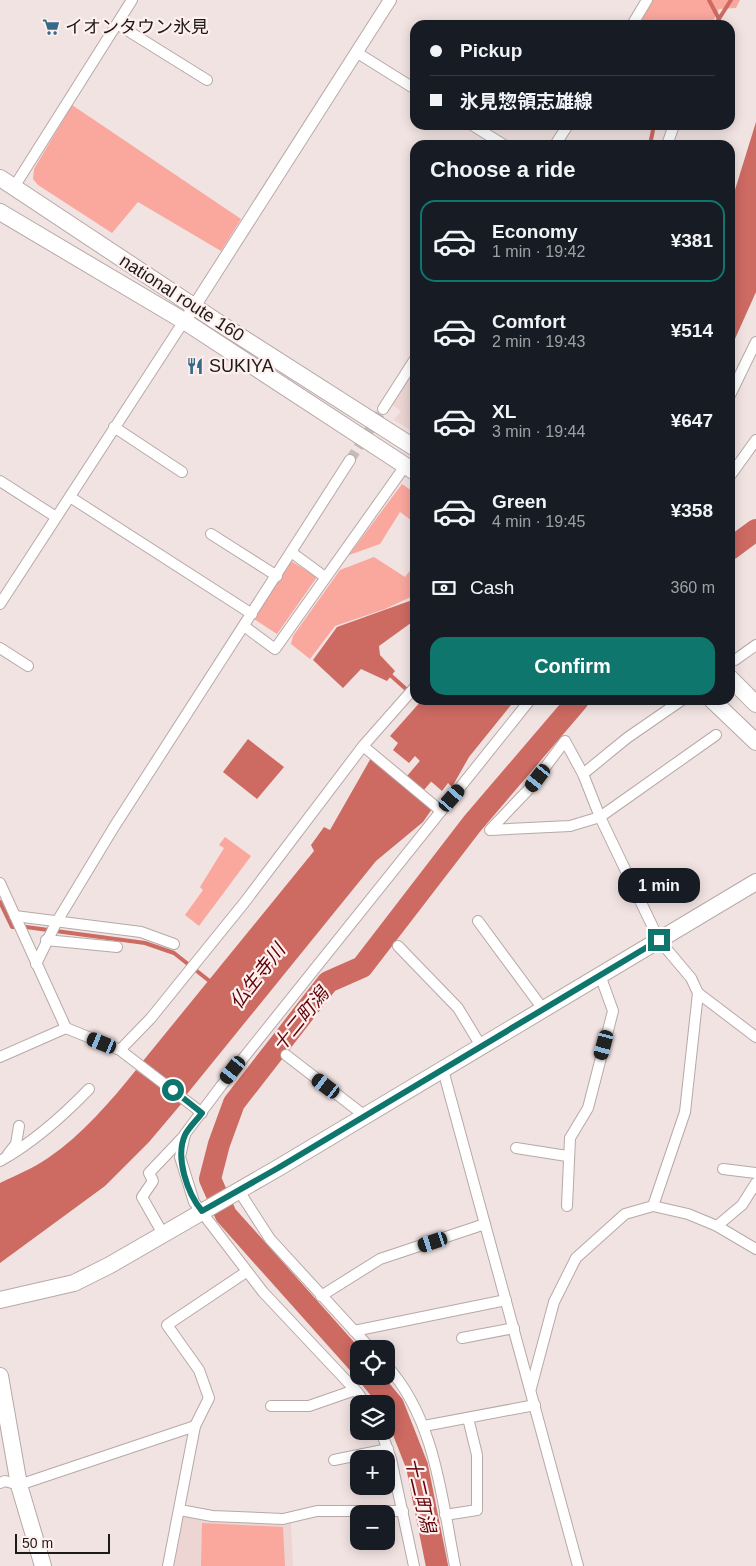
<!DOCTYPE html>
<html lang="en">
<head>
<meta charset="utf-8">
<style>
  body { margin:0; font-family:Helvetica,"Noto Sans JP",sans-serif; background:#242831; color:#f1f3f6; height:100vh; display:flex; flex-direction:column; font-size:19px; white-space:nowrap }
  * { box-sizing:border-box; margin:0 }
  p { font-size:16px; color:#9ea1a6 }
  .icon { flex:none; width:28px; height:28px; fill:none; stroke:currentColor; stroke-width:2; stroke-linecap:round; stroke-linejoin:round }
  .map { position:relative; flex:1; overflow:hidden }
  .side { position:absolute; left:410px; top:140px; width:325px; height:565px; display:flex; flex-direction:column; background:#171b24; border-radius:15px; box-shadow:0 2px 12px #0003 }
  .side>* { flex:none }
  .banner { position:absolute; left:410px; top:20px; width:325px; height:110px; border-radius:15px; box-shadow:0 2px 12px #0003; display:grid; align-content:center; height:110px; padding:0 20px; background:#171b24 }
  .fabs { position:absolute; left:350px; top:1340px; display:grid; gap:10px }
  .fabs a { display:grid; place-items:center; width:45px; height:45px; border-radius:10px; background:#171b24; box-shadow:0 2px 12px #0003; font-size:25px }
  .scale { position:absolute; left:15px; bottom:12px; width:95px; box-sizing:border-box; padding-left:5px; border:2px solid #1f1a1a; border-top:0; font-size:14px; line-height:18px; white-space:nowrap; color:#1f1a1a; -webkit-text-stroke:4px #fef0ee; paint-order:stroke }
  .end { position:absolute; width:22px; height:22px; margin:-11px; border:6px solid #0f766e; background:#fff; box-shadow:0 0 0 2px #fff }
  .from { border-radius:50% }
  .bubble { position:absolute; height:35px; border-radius:15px; background:#171b24; box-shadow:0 2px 12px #0003; font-size:16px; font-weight:700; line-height:35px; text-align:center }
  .car { position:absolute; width:15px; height:30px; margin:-15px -8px; border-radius:6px; box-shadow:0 0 4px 1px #0007; background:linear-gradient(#222 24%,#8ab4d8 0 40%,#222 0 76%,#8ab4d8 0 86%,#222 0) }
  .banner b { display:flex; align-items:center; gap:18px; height:48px; font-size:19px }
  .banner b+b { border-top:1px solid #363941 }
  .banner i { width:12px; height:12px; background:#f1f3f6 }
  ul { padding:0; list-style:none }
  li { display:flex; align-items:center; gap:15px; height:82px; margin:0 10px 8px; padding:0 10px; border:2px solid transparent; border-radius:15px }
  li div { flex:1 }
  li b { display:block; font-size:19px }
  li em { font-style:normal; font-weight:700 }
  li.current { border-color:#0f766e }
  li>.icon { width:45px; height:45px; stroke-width:1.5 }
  h2 { padding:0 20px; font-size:22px; line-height:60px }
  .pay { display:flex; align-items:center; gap:12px; height:55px; padding:0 20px; font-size:19px }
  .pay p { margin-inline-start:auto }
  .cta { display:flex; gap:10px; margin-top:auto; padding:10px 20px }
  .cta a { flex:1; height:58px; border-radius:15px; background:#0f766e; color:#fff; font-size:20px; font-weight:700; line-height:58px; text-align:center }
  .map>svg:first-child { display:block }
  .built { fill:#ecd5d2 }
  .green { fill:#faa79e }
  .water { fill:#cd6a62 }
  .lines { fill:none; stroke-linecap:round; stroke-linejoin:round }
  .stream { stroke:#cd6a62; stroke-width:4 }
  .river { stroke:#cd6a62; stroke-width:22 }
  .minor-tunnel { stroke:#c7bbb9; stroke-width:10; stroke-dasharray:10 5; stroke-linecap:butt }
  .minor-casing { stroke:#b6a9a7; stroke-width:12 }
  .tertiary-casing { stroke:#b6a9a7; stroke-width:14 }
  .primary-casing { stroke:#b6a9a7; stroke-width:18 }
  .trunk-casing { stroke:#b6a9a7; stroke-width:18 }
  .minor { stroke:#fff; stroke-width:10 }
  .tertiary { stroke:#fff; stroke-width:12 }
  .primary { stroke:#fff; stroke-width:16 }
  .trunk { stroke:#fff; stroke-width:16 }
  .route { stroke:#0f766e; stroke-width:6 }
  .labels { text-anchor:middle; stroke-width:4.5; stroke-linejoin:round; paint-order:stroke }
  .poi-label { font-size:18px; fill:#1f1a1a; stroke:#fef0ee; text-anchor:start }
  .street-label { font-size:18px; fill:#1f1a1a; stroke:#fef0ee }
  .water-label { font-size:19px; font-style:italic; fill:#600007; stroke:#fef0ee }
</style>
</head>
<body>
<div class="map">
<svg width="756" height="1566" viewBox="0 0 756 1566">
  <rect width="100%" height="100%" fill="#f1e3e1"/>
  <g class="built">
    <path d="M410,377L415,380V433L394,420L401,411L391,404Z"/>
    <path d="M183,1516L275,1524L291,1523L293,1566H174Z"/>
  </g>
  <g class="green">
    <path d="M652,0H740L736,8L719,9L711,25H636Z"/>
    <path d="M72,105L241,219L221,251L138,202L112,233L38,185L33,179L34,169Z"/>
    <path d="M402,484L415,493V523L400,512L380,544L349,555Z"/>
    <path d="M374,557L405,577L415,564V595L385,609L335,626L310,659L291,644L293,636L340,570Z"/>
    <path d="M291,561L317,577L277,634L254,619Z"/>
    <path d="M225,837L251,856L199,926L185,915L203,890L200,887L224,848L219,845Z"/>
    <path d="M202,1523L283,1527L285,1566H201Z"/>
  </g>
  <g class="water">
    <path d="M756,122V292L730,350V206Z"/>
    <path d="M415,599V620L379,646L380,655L395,671L387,681L361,669L343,688L313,660L337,627Z"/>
    <path d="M422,700H515L469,757L452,787L448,783L442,791L426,777L430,771L415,756L409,763L393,750L398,743L390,736Z"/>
    <path d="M248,739L284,767L257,799L223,772Z"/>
    <path d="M371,758L432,809L423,822L376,861L187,1094L143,1061L314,851L311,845L324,827L330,830Z"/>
    <path d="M136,1070L182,1103L149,1142L105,1186L0,1263V1183C16,1175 34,1168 48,1158C83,1134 110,1102 136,1070Z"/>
  </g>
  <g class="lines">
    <g class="stream">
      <path d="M709,0L719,19"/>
      <path d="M715,25L731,0"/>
      <path d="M650,145L654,125"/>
      <path d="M388,673L415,697"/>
      <path d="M0,902L12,927H26L145,943L174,953L212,983"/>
    </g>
    <g class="river">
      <path d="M730,549L756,530"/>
      <path d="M396,806L486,700"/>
      <path d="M359,1364L226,1215L210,1179L219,1144L234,1103L328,982L362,967L472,824L578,700"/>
      <path d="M369,1376L393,1405L417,1466L437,1566"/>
    </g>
    <path class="minor-tunnel" d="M350,460L383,409"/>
    <g class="minor-casing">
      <g id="minor">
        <path d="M117,24L207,80"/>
        <path d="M632,25L647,0"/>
        <path d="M356,52L415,89"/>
        <path d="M472,125L504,145"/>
        <path d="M555,145L568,125"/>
        <path d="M667,145L674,125"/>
        <path d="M14,187L132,0"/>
        <path d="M730,395L756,342"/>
        <path d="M383,409L415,359"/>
        <path d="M114,427L182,472"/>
        <path d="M730,476L756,440"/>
        <path d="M0,481L56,517"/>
        <path d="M70,497L252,614"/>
        <path d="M211,534L277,576"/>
        <path d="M291,552L325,577"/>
        <path d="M0,604L184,321"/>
        <path d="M244,626L275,649L405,466"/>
        <path d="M0,648L28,666"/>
        <path d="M735,660L756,645"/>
        <path d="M415,687L363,746L441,811"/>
        <path d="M565,741L583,774L600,817L570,826L490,830L528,790Z"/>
        <path d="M583,774L627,738L682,700"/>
        <path d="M0,883L66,1028L120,1050L202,1113"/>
        <path d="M15,916L141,932L174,944"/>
        <path d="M478,921L543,1009"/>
        <path d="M46,940L117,947"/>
        <path d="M398,946L458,1008L481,1046"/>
        <path d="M36,964L56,923L114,827L350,460"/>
        <path d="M698,993L756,1037"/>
        <path d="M120,1050L151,1018L244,903L363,746"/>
        <path d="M286,1055L365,1116"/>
        <path d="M0,1057L66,1028"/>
        <path d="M443,1070L578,1566"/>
        <path d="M516,1148L567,1156"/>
        <path d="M8,1154L16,1144L19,1126"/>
        <path d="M0,1161C34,1142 62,1117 89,1089"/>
        <path d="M723,1169L756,1173"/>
        <path d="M239,1191L270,1239L371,1349"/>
        <path d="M567,1206L570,1138L588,1108L613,1011L600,975"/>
        <path d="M653,1206L685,1112L698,993L691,978L659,940L600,817L716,735"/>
        <path d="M717,1226L742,1205L756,1183"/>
        <path d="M163,1234L142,1197L153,1181L149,1173L185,1135"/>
        <path d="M321,1296L380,1259L485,1224"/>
        <path d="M354,1331L506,1300"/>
        <path d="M462,1338L514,1328"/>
        <path d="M386,1365C435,1418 442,1499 455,1566"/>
        <path d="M531,1388L554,1302L576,1258L625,1214L653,1206L688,1214L717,1226L756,1249"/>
        <path d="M365,1404L358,1393L263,1292L194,1202L180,1157L185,1134L221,1086L530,700"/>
        <path d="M271,1406H309L355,1390"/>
        <path d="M424,1426L535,1405"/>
        <path d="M381,1431L391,1459L414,1566"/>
        <path d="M334,1460L388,1449"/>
        <path d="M0,1483L5,1481L19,1485L195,1426"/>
        <path d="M180,1510L212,1516L283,1519L317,1511H403"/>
        <path d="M445,1515L477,1510V1455L468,1418"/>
        <path d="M168,1566L195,1426L209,1398L199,1370L167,1325L246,1272"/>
      </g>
    </g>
    <g class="tertiary-casing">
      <path id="tertiary" d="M190,313L390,0"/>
    </g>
    <g class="primary-casing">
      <path id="primary" d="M0,1300L74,1283L110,1265L278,1168L756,882"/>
    </g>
    <g class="trunk-casing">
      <g id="trunk">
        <path d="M0,178L216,321L415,448"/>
        <path d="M0,212L184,321L415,472"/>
        <path d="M730,678L756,704"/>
        <path d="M712,700L756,742"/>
        <path d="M0,1376L19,1485L43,1566"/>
      </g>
    </g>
    <use href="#minor" class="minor"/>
    <use href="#tertiary" class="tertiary"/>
    <use href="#primary" class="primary"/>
    <use href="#trunk" class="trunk"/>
  </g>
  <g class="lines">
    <path class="route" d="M173,1090L202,1113C197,1120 189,1127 185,1135C175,1157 187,1193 202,1211L278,1168L659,940"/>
  </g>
  <defs>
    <g id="supermarket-bare" transform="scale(1.35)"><path d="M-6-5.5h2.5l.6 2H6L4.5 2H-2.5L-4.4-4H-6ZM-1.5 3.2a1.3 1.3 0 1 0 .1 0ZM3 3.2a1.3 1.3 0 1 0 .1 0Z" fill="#376a87" stroke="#fef0ee" stroke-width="2.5" paint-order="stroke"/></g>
    <g id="restaurant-bare" transform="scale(1.35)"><path d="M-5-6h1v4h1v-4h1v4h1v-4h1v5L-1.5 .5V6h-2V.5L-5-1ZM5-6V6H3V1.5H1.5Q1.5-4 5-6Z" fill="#376a87" stroke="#fef0ee" stroke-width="2.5" paint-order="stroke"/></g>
  </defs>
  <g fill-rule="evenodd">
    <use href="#supermarket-bare" x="51" y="27"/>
    <use href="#restaurant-bare" x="195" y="366"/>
  </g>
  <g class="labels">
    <g class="poi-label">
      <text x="65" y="33">イオンタウン氷見</text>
      <text x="209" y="372">SUKIYA</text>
    </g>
    <g class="street-label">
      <text transform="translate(182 298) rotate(33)" y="6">national route 160</text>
    </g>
    <g class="water-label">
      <text transform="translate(257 976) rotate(-52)" y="7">仏生寺川</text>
      <text transform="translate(300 1019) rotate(-51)" y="7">十二町潟</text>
      <text transform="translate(421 1495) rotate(77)" y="7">十二町潟</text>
    </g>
  </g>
</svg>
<div class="fabs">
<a><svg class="icon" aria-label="locate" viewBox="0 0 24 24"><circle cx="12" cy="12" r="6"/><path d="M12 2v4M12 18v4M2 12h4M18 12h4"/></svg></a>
<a><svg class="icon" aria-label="layers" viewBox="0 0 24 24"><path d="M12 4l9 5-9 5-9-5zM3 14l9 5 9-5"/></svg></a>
<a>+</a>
<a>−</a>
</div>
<div class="scale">50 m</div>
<i class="end from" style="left:173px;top:1090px"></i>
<i class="end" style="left:659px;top:940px"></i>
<div class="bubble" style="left:618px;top:868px;width:82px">1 min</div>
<i class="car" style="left:538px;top:778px;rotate:217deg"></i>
<i class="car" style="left:452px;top:798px;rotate:41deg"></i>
<i class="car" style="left:102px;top:1043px;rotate:292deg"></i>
<i class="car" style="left:604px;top:1045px;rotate:195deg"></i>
<i class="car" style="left:233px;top:1070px;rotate:218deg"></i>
<i class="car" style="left:326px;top:1086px;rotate:307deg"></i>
<i class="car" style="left:433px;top:1242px;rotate:252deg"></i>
<div class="banner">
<b><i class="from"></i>Pickup</b>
<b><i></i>氷見惣領志雄線</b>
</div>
<section class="side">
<h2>Choose a ride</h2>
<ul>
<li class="current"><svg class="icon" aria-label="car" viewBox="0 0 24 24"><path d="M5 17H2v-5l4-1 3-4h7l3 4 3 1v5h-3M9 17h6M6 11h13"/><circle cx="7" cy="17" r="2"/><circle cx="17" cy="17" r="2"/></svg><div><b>Economy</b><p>1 min · 19:42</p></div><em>¥381</em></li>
<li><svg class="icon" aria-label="car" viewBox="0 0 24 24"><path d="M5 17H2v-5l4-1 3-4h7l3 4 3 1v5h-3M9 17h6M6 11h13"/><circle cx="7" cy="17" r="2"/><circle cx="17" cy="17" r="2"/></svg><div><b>Comfort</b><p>2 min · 19:43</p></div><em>¥514</em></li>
<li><svg class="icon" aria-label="car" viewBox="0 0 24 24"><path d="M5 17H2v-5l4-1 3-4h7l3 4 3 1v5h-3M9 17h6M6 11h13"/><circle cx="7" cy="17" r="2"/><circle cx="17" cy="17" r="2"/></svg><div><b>XL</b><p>3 min · 19:44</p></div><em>¥647</em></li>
<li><svg class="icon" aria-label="car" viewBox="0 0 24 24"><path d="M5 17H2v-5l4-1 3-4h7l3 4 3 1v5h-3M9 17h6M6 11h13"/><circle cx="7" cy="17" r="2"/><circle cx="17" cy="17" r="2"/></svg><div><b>Green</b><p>4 min · 19:45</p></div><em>¥358</em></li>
</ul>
<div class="pay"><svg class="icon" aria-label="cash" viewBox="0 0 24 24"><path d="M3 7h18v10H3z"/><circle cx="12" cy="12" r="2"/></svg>Cash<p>360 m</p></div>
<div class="cta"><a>Confirm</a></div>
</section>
</div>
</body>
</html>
